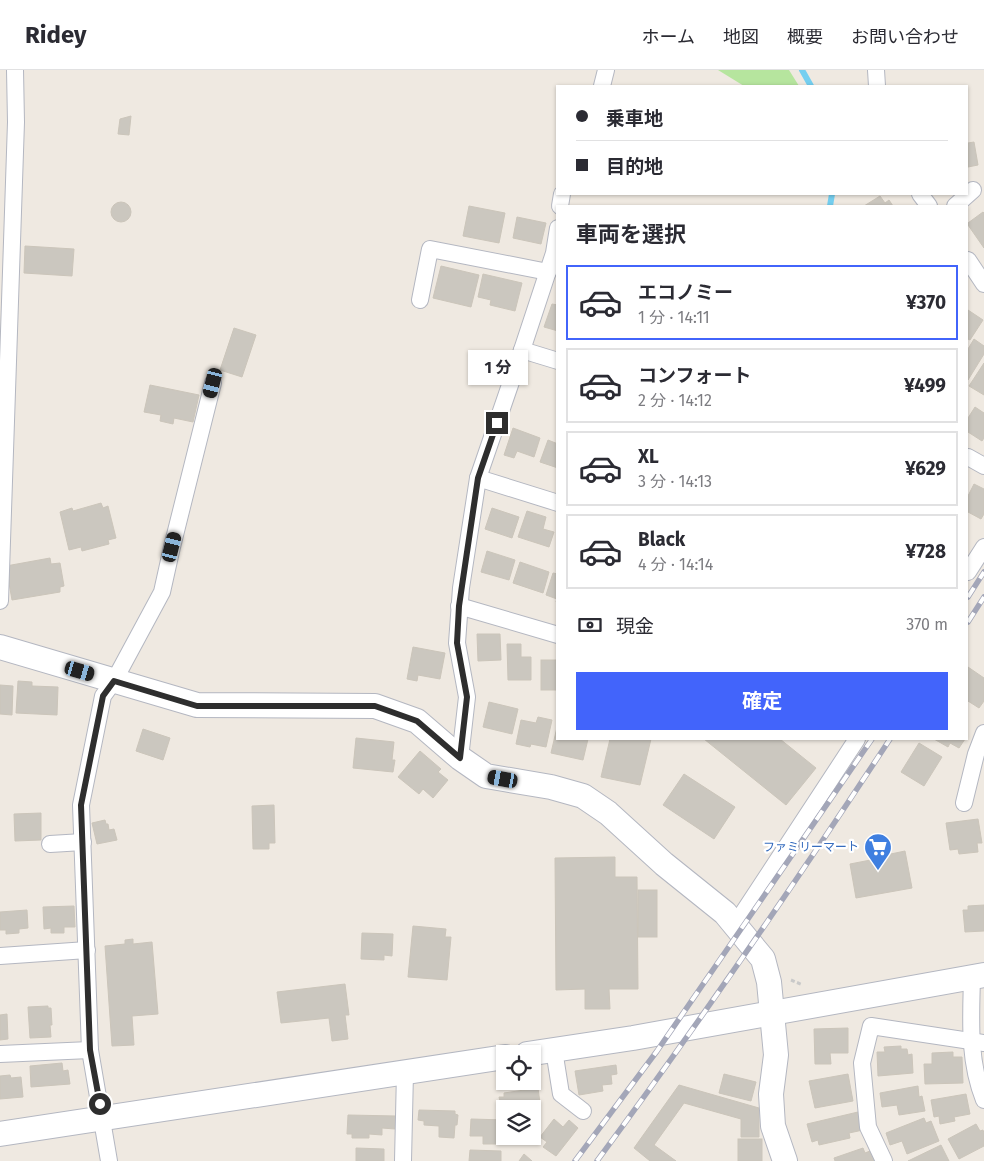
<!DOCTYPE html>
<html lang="ja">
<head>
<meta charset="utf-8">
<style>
  body { margin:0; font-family:"Fira Sans","Noto Sans JP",sans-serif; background:#f2f2f3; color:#2b2b33; height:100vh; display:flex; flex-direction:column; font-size:19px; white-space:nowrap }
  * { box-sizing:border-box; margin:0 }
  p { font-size:16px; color:#7c7c81 }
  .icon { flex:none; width:28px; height:28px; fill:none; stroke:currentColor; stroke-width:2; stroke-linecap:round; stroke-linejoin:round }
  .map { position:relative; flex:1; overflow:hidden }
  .details { position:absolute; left:556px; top:135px; width:412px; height:535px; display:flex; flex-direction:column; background:#fff; border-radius:0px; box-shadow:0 1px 4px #0004 }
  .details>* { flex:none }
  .hud { position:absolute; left:556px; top:15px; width:412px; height:110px; border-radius:0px; box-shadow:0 1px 4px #0004; display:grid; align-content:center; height:110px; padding:0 20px; background:#fff }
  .buttons { position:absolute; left:496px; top:975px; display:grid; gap:10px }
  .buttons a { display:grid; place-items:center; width:45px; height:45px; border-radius:0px; background:#fff; box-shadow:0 1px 4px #0004; font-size:25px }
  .end { position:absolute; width:22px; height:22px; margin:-11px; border:6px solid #2e2e2e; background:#fff; box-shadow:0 0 0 2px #fff }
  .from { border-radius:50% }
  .bubble { position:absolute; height:35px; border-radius:0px; background:#fff; box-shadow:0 1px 4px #0004; font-size:16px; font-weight:700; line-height:35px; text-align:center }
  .car { position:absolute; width:15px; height:30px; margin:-15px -8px; border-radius:6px; box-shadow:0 0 4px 1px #0007; background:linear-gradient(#222 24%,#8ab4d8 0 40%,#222 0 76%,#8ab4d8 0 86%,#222 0) }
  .hud b { display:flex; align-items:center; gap:18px; height:48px; font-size:19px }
  .hud b+b { border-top:1px solid #e1e1e2 }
  .hud i { width:12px; height:12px; background:#2b2b33 }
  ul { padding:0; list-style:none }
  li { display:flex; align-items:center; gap:15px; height:75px; margin:0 10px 8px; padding:0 10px; border:2px solid #e1e1e2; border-radius:0px }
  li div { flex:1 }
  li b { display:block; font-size:19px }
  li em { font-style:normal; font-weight:700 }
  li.selected { border-color:#4264fb }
  li>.icon { width:45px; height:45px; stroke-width:1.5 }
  h2 { padding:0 20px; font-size:22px; line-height:60px }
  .pay { display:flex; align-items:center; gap:12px; height:55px; padding:0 20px; font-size:19px }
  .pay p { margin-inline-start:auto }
  .primary-button { display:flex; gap:10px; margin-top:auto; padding:10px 20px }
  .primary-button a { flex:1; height:58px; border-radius:0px; background:#4264fb; color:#fff; font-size:20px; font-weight:700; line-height:58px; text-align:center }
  header { display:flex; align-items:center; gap:30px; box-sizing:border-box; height:70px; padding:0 25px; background:#fff; border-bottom:1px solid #e1e1e2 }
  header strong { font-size:24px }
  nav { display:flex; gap:28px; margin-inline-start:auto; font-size:18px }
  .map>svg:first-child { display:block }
  .green { fill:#b6e59e }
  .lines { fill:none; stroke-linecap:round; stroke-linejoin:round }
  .stream { stroke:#75cff0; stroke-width:6 }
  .building { fill:#cbc7bf; stroke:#cbc5ba }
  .street-casing { stroke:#b4b7c1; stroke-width:18 }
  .secondary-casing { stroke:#b4b7c1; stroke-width:26 }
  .path { stroke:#c9c9c9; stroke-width:3; stroke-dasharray:4 2.5; stroke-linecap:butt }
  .street { stroke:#fff; stroke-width:16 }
  .secondary { stroke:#fff; stroke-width:24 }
  .rail-casing { stroke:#a3a6b8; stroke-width:5.5 }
  .rail { stroke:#fff; stroke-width:4; stroke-dasharray:11; stroke-linecap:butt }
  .route { stroke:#2e2e2e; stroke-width:6 }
  .labels { text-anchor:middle; stroke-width:4.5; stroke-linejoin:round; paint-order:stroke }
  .shop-label { font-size:12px; fill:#366cbe; stroke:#fff; text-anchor:end }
</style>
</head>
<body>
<header>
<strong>Ridey</strong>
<nav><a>ホーム</a><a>地図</a><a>概要</a><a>お問い合わせ</a></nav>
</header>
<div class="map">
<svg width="984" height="1091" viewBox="0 0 984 1091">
  <rect width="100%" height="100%" fill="#efe9e1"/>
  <path class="green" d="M718,0H789L799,16H744Z"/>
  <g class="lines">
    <g class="stream">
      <path d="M802,0L811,16"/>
      <path d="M830,136L832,124"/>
    </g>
  </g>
  <g class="building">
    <path d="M131,46L129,65L118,64L120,49Z"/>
    <path d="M974,72L978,95L968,97V73Z"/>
    <path d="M880,126L885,133L889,130L893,136H864Z"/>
    <circle cx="121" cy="142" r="10"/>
    <path d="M469,136L505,143L499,173L463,166Z"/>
    <path d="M983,142L984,143V178L968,155V153Z"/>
    <path d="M517,147L546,153L541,174L513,168Z"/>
    <path d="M25,176L74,179L72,206L24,203Z"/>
    <path d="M441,196L479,205L471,237L433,228Z"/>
    <path d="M483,204L522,213L515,241L490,235L491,230L478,227Z"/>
    <path d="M552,234L558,235V261L544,257Z"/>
    <path d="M968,240L983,250L970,270L968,269Z"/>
    <path d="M234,258L256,265L242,307L220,300Z"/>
    <path d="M974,269L984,276V284L968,310V279Z"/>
    <path d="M984,293V325L969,316Z"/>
    <path d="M150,315L199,325L193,352L174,348L173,354L160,351L161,345L144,342Z"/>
    <path d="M975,337L984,343V368L982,371L968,362V348Z"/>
    <path d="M513,358L540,368L534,387L517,381L514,388L504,385Z"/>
    <path d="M548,370L558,374V398L540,392Z"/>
    <path d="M974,414L984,419V444L981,449L968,442V426Z"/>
    <path d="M101,433L103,438L108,436L116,468L108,470L109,474L82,481L81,477L69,480L60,442L72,438L73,441Z"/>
    <path d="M492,438L519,447L512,468L485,459Z"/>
    <path d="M527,441L546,447L543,459L554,462L549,477L518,467Z"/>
    <path d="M487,481L515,490L509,510L481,502Z"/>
    <path d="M50,488L51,494L60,493L64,516L60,517V522L12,530L6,496Z"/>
    <path d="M520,492L549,502L543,523L513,513Z"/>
    <path d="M553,503L558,504V533L556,532L557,529L546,525Z"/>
    <path d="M477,564H500L501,590L478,591Z"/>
    <path d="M507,574H521V587H531V610H508Z"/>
    <path d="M413,577L445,583L440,609L418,605L417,611L407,609Z"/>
    <rect x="541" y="590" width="17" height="30"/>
    <path d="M968,597L984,608V631L979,638L968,631V632Z"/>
    <path d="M18,611L32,612V616L58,617L57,645L16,643Z"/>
    <path d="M0,615L13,616L12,645L0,644Z"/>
    <path d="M489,632L518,639L512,664L483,657Z"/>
    <path d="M538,647L552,650L546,677L531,674L530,677L516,674L521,650L536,653Z"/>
    <path d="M558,653V669H588L583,690L551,683Z"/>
    <path d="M143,659L170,668L163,690L136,681Z"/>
    <path d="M356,668L394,672L392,690H395L393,702L353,698Z"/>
    <path d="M610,669H651L640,715L601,707Z"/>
    <path d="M704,669H780L816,698L786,735Z"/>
    <path d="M934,669H965L959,678L950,673L948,677Z"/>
    <path d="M919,673L942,687L924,716L901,702Z"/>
    <path d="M420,681L441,699L438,702L448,710L433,728L423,719L419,724L398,707Z"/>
    <path d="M684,704L735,737L714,769L663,735Z"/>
    <path d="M274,735L275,773H269V779H253L252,736Z"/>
    <path d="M41,743V770L15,771L14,744Z"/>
    <path d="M978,749L982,773H977L978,782L959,784L958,779L950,780L946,753Z"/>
    <path d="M105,750L106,754H108L109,760L114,759L117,770L97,774L92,753Z"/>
    <path d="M905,781L912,818L856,828L850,794L886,787V785Z"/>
    <path d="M615,787V807H637L638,919H609L610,939H585V919L556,920L555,788Z"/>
    <rect x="638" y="820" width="19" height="47"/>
    <path d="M984,835V861L965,862L963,840H968V836Z"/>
    <path d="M74,836L75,857H64V863H51V858L44,859L43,837Z"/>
    <path d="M27,840L28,858L19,859V863L6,864V860H0V842Z"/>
    <path d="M413,856L446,859L445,867H451L447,910L408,907Z"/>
    <path d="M362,863L393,864L392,886L384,885V890L361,889Z"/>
    <path d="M133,869V874L152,872L158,944L132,946L134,975L112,976L105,876L125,874V870Z"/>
    <path d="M345,914L349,945H345L348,969L332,971L329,948L281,953L277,922Z"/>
    <path d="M48,936V938H51L52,955H50L51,967L30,968L28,937Z"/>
    <path d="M7,944L8,969L0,970V945Z"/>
    <path d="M848,958V983H830L831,994H815L814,959Z"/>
    <path d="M901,976V979H907L908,985L912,984L913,1003L878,1006L877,982H885L884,977Z"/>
    <path d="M953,982V987H962L963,1013L925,1014L924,994H932V983Z"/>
    <path d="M62,993L63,1001L68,1000L70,1014L31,1017L30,996Z"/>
    <path d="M616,995L617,1004L611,1005L612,1014L602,1015L603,1021L579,1025L575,1001Z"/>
    <path d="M724,1004L756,1012L751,1031L719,1023Z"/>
    <path d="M848,1004L853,1031L815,1038L809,1011Z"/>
    <path d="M10,1005L11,1008L21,1007L23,1027L0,1029V1006Z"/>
    <path d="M679,1015L759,1038V1067H741V1049L684,1033L654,1075L676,1091H650L634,1078Z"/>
    <path d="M918,1016L919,1027L922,1026L925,1041L899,1045L897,1035L882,1037L880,1023Z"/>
    <path d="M538,1018L540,1033L512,1037V1035L501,1036L499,1027H504V1023Z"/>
    <path d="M966,1024L970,1044L954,1047L955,1051L940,1054L939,1046L934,1047L931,1030Z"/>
    <path d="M419,1040L455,1041V1044L458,1045L457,1055H455L454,1068L439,1067V1056L424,1055V1051L418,1050Z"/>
    <path d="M858,1042L863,1060L849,1063L850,1068L819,1075L818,1070L812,1072L807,1054Z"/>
    <path d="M348,1045L396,1046L395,1059L382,1058V1065L369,1064V1068H352V1064H347Z"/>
    <path d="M924,1048L926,1053L931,1051L939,1071L907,1084L902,1071L890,1075L886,1063Z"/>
    <path d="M471,1049L505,1050V1074H483V1066H470Z"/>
    <path d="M554,1049L563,1057L569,1050L578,1058L556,1086L543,1077L547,1072L540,1067Z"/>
    <path d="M976,1054L980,1061L983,1060L984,1063V1076L959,1089L948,1069Z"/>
    <rect x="738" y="1069" width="24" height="22"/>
    <path d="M941,1075L949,1091H908Z"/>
    <path d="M356,1078L384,1079V1091H356Z"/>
    <path d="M863,1078L865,1083L870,1081L874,1091H835L834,1088Z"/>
    <path d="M470,1080L501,1081V1091H469Z"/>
    <path d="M524,1084L532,1091H519Z"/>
  </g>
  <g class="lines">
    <g class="street-casing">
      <g id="street">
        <path d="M876,0L877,16"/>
        <path d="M602,16L606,0"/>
        <path d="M920,124L929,136"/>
        <path d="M560,136L562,124"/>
        <path d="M955,136L973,120"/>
        <path d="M968,190L984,214"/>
        <path d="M420,230L430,179L548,202"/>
        <path d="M522,280L554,183L558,158"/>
        <path d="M968,387L984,396"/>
        <path d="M478,408L558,433"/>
        <path d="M968,502L984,477"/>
        <path d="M0,531L16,52L15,0"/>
        <path d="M459,536L558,565"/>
        <path d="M460,688L467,627L457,573L461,518L478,408L522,280L558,291"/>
        <path d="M964,733L976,684L984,663"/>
        <path d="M50,774L83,772"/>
        <path d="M735,855L857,669"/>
        <path d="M0,886L87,880"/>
        <path d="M972,907C971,949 968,990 984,1030"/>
        <path d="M554,980L561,1024L583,1041"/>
        <path d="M0,984L90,980"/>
        <path d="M109,1091L90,980L81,735L103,626L114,611L162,522L172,477L213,313"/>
        <path d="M403,1091L405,1002"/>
        <path d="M884,1091L868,1057L862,993L871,956L984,973"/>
      </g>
    </g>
    <g class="secondary-casing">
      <g id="secondary">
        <path d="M0,577L197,635L375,636L417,651L460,688L486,706L551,717L583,726L608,743L664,794L725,843L763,889L769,912L776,985L771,1024L773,1056L785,1091"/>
        <path d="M527,984L633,968L984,905"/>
        <path d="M0,1064L505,987"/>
      </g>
    </g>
    <path class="path" d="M791,910L803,915"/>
    <use href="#street" class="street"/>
    <use href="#secondary" class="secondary"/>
    <g class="rail-casing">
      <g id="rail">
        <path d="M968,527L984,502"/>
        <path d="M968,552L984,527"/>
        <path d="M575,1091L657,981L872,669"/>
        <path d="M597,1091C699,953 796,812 890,669"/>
      </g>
    </g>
    <use href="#rail" class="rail"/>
  </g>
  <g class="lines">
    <path class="route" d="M100,1034L90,980L81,735L103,626L114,611L197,636H375L417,651L460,688L467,627L457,573L459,536L478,408L497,353"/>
  </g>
  <defs>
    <g id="supermarket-pin" transform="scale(1.4375)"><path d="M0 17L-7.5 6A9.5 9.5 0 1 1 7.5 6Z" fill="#3f7fe0" stroke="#fff"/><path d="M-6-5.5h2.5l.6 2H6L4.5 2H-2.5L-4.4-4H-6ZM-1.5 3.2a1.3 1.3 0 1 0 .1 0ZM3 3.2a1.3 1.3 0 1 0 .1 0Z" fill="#fff"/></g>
  </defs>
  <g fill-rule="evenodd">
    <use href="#supermarket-pin" x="878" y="777"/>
  </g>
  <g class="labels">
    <g class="shop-label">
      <text x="859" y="781">ファミリーマート</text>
    </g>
  </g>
</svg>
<div class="buttons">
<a><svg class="icon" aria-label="locate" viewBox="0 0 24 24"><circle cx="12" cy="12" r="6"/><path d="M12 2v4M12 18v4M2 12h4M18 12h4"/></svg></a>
<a><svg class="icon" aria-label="layers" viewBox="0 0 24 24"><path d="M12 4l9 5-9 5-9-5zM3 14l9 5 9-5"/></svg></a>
</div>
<i class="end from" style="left:100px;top:1034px"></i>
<i class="end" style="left:497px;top:353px"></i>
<div class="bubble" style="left:468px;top:280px;width:60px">1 分</div>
<i class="car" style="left:213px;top:313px;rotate:194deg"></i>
<i class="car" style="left:172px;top:477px;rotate:14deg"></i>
<i class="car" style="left:80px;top:601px;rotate:106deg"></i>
<i class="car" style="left:503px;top:709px;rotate:280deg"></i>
<div class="hud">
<b><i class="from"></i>乗車地</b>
<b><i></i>目的地</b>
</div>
<section class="details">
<h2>車両を選択</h2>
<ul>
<li class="selected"><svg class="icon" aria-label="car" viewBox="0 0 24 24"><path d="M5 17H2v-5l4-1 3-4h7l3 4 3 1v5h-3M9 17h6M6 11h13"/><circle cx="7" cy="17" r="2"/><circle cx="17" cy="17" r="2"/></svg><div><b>エコノミー</b><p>1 分 · 14:11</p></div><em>¥370</em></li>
<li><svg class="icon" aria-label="car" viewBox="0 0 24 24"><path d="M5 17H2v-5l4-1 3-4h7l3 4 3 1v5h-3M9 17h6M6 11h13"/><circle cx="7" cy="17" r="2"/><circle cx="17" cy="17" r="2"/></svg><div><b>コンフォート</b><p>2 分 · 14:12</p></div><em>¥499</em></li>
<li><svg class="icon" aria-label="car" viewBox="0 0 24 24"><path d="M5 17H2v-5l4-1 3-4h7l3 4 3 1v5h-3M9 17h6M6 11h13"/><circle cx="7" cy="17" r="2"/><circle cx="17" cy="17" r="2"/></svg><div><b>XL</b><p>3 分 · 14:13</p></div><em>¥629</em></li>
<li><svg class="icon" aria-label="car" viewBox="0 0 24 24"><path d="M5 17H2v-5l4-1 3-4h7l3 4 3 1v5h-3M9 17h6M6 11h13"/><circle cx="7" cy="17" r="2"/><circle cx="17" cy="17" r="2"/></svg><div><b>Black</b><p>4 分 · 14:14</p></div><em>¥728</em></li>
</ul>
<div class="pay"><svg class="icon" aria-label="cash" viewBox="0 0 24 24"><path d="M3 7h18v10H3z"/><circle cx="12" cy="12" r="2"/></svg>現金<p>370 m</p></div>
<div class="primary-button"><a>確定</a></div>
</section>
</div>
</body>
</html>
